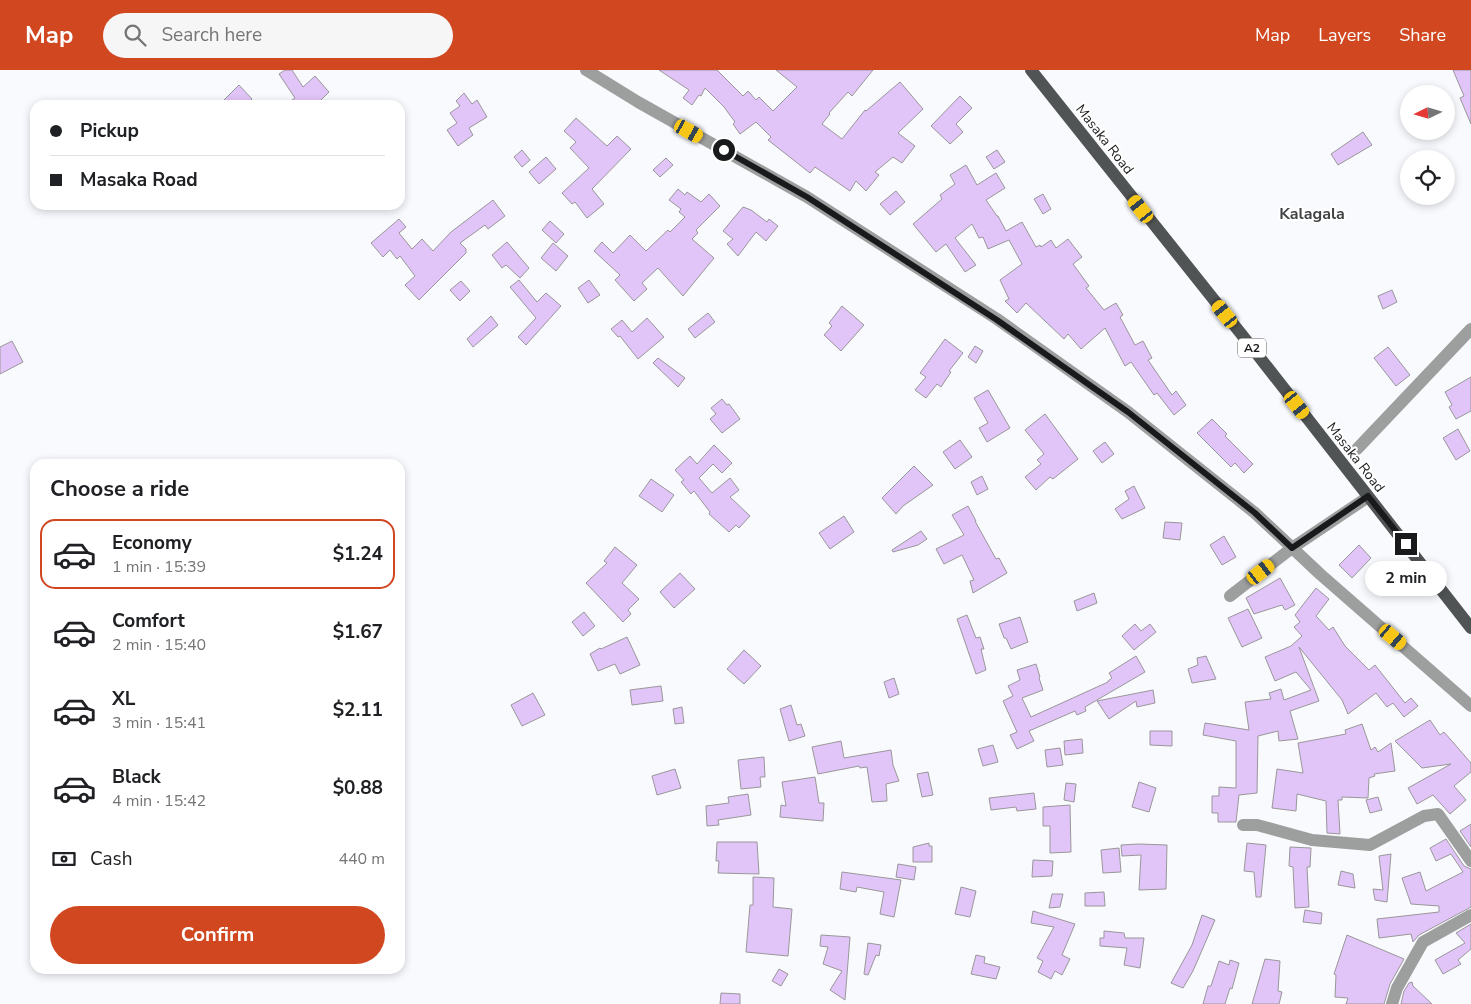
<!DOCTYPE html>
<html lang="en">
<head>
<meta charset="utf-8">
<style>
  body { margin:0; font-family:"Nunito Sans",sans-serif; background:#f6f6f6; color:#202124; height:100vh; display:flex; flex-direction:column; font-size:19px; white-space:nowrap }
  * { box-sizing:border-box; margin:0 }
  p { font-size:16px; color:#757577 }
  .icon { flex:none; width:28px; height:28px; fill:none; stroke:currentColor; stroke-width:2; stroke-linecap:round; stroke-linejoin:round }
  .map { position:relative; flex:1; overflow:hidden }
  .details { position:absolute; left:30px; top:389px; width:375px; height:515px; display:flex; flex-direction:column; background:#fff; border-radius:15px; box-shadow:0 2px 8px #0003 }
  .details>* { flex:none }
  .banner { position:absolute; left:30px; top:30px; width:375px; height:110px; border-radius:15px; box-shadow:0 2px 8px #0003; display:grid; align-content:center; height:110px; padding:0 20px; background:#fff }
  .needle { width:32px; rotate:265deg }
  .fabs { position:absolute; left:1400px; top:15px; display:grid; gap:10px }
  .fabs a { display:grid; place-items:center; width:55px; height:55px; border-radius:50%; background:#fff; box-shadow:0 2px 8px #0003; font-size:25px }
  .end { position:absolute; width:22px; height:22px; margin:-11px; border:6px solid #191a1b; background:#fff; box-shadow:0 0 0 2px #fff }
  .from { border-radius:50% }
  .bubble { position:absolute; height:35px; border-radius:18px; background:#fff; box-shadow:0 2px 8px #0003; font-size:16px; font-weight:700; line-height:35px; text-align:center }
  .car { position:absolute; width:15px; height:30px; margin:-15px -8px; border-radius:6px; box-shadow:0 0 4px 1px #0007; background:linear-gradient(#f5c518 24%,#345 0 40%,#f5c518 0 76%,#345 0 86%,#f5c518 0) }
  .banner b { display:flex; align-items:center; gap:18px; height:48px; font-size:19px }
  .banner b+b { border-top:1px solid #e0e0e0 }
  .banner i { width:12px; height:12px; background:#202124 }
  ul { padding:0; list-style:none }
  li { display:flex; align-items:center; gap:15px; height:70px; margin:0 10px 8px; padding:0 10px; border:2px solid transparent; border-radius:15px }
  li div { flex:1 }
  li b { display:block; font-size:19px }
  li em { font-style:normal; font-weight:700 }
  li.current { border-color:#d04720 }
  li>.icon { width:45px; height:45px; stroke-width:1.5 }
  h2 { padding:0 20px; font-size:22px; line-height:60px }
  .pay { display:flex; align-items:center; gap:12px; height:55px; padding:0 20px; font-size:19px }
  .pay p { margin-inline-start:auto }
  .primary-button { display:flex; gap:10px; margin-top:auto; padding:10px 20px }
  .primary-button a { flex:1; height:58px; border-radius:30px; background:#d04720; color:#fff; font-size:20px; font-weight:700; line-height:58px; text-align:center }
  header { display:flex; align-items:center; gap:30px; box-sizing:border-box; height:70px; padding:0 25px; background:#d04720; color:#fff }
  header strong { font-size:24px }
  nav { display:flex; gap:28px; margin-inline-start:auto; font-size:18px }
  .search { width:350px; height:45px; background:#f6f6f6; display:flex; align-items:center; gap:12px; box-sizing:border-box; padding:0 18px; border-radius:28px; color:#757577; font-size:19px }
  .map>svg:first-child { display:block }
  .building { fill:#e2c5f8; stroke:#99979a }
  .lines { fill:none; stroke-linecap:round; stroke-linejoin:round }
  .minor { stroke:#9d9e9e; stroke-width:12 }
  .primary { stroke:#515454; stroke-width:12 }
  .route { stroke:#191a1b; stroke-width:6 }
  .labels { text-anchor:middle; stroke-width:4; stroke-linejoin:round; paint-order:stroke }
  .shield { fill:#fff; stroke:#5e5f5f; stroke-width:1 }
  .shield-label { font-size:12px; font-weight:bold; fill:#191a1b }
  .street-label { font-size:14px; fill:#191a1b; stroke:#fff }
  .quarter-label { font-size:16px; font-weight:bold; fill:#414244; stroke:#fff }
</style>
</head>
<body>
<header>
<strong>Map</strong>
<div class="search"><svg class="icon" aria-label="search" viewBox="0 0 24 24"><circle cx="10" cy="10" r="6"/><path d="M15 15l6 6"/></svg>Search here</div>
<nav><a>Map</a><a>Layers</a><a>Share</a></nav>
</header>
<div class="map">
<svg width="1471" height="934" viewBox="0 0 1471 934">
  <rect width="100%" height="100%" fill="#f9fafd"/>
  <g class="building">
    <path d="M285,0H292L303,17L315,6L329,22L316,35H285L295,28L279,4Z"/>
    <path d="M659,0H717L743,26L748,21L756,30L759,27L773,41L797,17L776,0H873L852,26L848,22L829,43L830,44L822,54L842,69L865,40L866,41L900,12L923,39L898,63L915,76L902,93L893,87L875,102L879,105L866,121L856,111L850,121L815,97L810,103L768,70L771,67L756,52L740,64L733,54L735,52L724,37L705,18L701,26L699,25L692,35L683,28L689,20Z"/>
    <path d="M1453,0H1471V54L1460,28L1464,26Z"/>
    <path d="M239,15L252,29L246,35H219Z"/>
    <path d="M464,23L472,34L477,30L487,47L469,58L473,65L458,76L447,60L457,53L450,43L460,36L456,31Z"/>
    <path d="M960,26L972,38L956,54L963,62L950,74L931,56Z"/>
    <path d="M576,48L607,76L617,66L631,79L592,119L604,134L587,148L575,132L572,134L562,123L589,98L570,78L576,72L564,61Z"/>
    <path d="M1363,62L1372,75L1338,95L1331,84Z"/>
    <path d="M522,80L530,90L522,97L514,87Z"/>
    <path d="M997,80L1005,92L994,99L986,87Z"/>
    <path d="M546,87L556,99L539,114L529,102Z"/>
    <path d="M666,88L673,95L660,107L653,100Z"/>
    <path d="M966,95L977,115L996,103L1005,118L986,130L997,146H998L1006,161L1022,152L1036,177L1040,175L1041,177L1051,170L1056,178L1068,169L1082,187L1073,194L1089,216L1086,218L1104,240L1116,233L1123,245L1120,247L1135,275L1143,271L1152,288L1148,290L1172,325L1176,321L1186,335L1174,345L1157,323L1154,325L1131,292L1125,296L1105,258L1081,279L1068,264L1064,269L1026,233L1017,243L1005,231L1009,229L1000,210L1022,194L1009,170L988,179L983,167L979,168L972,154L955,168L976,195L965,202L946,174L936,182L913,154L942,129L940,125L955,114L950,105Z"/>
    <path d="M678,119L685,125L687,122L701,132L709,124L720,136L696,160L698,163L692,169L714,188L683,226L658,198L642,213L647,219L634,231L615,210L620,205L594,181L602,172L613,183L630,165L646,181L668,160L670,162L685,147L679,142L681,139L669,130Z"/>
    <path d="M896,121L905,132L890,145L880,134Z"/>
    <path d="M1043,124L1051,139L1043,144L1034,129Z"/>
    <path d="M493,130L505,146L488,159L485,155L460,173L466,179V183L419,230L405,215L415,206L400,186L397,189L390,180L383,187L371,173L399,149L406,157L399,163L412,179L422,169L433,181L451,162Z"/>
    <path d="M743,137L751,140L767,152L769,149L778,156L766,171L756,162L738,186L727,174L733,169L723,161Z"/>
    <path d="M550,151L564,164L556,173L542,160Z"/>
    <path d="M507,172L529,198L520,208L506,195L502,198L492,185Z"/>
    <path d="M553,173L568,186L556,201L541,188Z"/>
    <path d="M519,210L537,232L546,223L561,236L526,275L518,267L536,248L510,217Z"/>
    <path d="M589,210L600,225L588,233L578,218Z"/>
    <path d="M461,211L470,221L460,231L450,220Z"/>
    <path d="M1392,220L1397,232L1383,239L1378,226Z"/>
    <path d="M842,236L864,255L841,281L824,265L832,256L829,253Z"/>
    <path d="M708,243L715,252L695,268L688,259Z"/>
    <path d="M491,246L498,255L473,277L467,269Z"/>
    <path d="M647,248L664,267L638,289L620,266L618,267L611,259L622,250L632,262Z"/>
    <path d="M945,269L963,283L949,301L951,302L941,317L937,314L926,328L915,320L926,307L920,303Z"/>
    <path d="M12,271L23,292L0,304V277Z"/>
    <path d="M975,276L983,281L976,293L968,287Z"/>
    <path d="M1388,277L1410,305L1396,316L1374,288Z"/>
    <path d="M658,288L685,308L678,317L653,293Z"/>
    <path d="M1471,307V341L1456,349L1449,337L1452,335L1445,322Z"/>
    <path d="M988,320L1010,358L987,372L979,358L988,353L974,328Z"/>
    <path d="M722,329L727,335L729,334L740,349L722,363L710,349L716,344L711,338Z"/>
    <path d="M1045,344L1078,389L1053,409L1050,407L1036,420L1025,407L1041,394L1037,390L1044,384L1025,360Z"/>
    <path d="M1212,349L1227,364L1225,366L1253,394L1244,403L1235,393L1231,397L1197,363Z"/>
    <path d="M1458,359L1470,381L1456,390L1443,368Z"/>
    <path d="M960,370L972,387L955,399L943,382Z"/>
    <path d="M1105,372L1114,384L1102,393L1093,381Z"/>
    <path d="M714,375L732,393L722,403L713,394L699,408L712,423L730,408L739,420L730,427L750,446L739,458L736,455L729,462L709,444L710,442L694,421L691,424L681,412L684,410L675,400L690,386L697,394Z"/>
    <path d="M914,396L933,415L903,436L896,444L882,428Z"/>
    <path d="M982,406L988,419L977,425L971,412Z"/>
    <path d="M651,409L674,425L662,442L639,426Z"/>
    <path d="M1134,416L1145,438L1122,449L1115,439L1129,429L1125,421Z"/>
    <path d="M968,436L976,451H975L996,489L999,488L1007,503L973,523L970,511L974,510L962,485L944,494L936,479L964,465L952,445Z"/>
    <path d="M844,446L854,462L830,479L819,463Z"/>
    <path d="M1165,452L1182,453L1180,470L1163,468Z"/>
    <path d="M921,461L927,469L918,475L893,482L892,480Z"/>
    <path d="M1224,466L1236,487L1222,495L1210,475Z"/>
    <path d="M1359,475L1371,488L1352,508L1339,495Z"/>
    <path d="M615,477L637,495L622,513L639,529L628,540L631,544L623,552L586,513L607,493L604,491Z"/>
    <path d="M680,503L695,519L674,538L660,522Z"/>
    <path d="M1280,508L1295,535L1285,540L1282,535L1254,544L1246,528Z"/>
    <path d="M1316,518L1329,529L1316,546L1329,560L1333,557L1345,576L1369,600L1375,595L1405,633L1411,628L1418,636L1404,647L1393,633L1387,637L1376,623L1348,644L1342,630L1299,577L1319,631L1290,641L1298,669L1279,671L1278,661L1258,666L1257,723L1239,725L1236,752H1218V743H1212V726H1219V717L1236,718V671L1203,665L1205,653L1249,660L1245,632L1271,629L1269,623L1281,619L1284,630L1311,620L1296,602L1275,611L1265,587L1291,576L1302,566L1294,557L1300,552L1295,545Z"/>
    <path d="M1094,523L1097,533L1077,541L1074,531Z"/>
    <path d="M1248,539L1262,568L1242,577L1228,548Z"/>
    <path d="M584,542L595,556L583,566L572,552Z"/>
    <path d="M967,545L976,568L980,567L984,579H981L986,600L976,604L957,549Z"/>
    <path d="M1020,547L1028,572L1011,579L1006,568H1004L999,554Z"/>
    <path d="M1135,554L1141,561L1150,554L1156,562L1134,580L1122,566Z"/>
    <path d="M627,567L640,595L620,604L615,594L598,601L590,584L600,578L601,579Z"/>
    <path d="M744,580L761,596L744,614L727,599Z"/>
    <path d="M1136,586L1145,602L1085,637L1086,641L1077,645L1075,641L1029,661L1034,671L1017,679L1010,665L1017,662L1003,631L1013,626L1008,616L1020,610L1017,600L1036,594L1040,607L1039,608L1043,620L1022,628L1031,647L1108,612V611L1112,608L1109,603Z"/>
    <path d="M1206,586L1216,609L1192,613L1188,599L1198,595L1197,588Z"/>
    <path d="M894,608L899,624L889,628L884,612Z"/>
    <path d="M661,616L663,631L632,635L630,620Z"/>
    <path d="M1153,620L1155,633L1137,637L1136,631L1109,649L1097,631Z"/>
    <path d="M533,623L545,645L522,656L511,635Z"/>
    <path d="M791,635L797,655L801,654L805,666L789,671L780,639Z"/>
    <path d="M682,637L684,653L675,654L673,639Z"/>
    <path d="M1430,650L1440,665L1444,662L1471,693V702L1454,716L1466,730L1450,744L1433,725L1417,734L1408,718L1451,694L1422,698L1395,671Z"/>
    <path d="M1362,654L1371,680L1375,677L1378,682L1391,673L1395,701L1374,704L1375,706L1369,708L1368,728L1342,727V730H1338L1340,764L1327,763L1326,731L1297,724L1296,741L1272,738L1277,699L1303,703L1298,673L1346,664L1345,660Z"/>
    <path d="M1150,661H1172V676L1150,675Z"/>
    <path d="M1082,669L1083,683L1065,685L1064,671Z"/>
    <path d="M841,671L844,688L891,680L893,695L899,711L886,714L887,731L872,732L867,697L860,698L859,696L818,704L812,677Z"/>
    <path d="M993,675L998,692L983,696L978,679Z"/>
    <path d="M1060,678L1063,695L1047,697L1045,680Z"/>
    <path d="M764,687L765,707H760L761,717L741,719L738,690Z"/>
    <path d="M675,699L681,718L657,725L652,706Z"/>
    <path d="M928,702L933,725L922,727L917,704Z"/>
    <path d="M815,707L819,733H824L823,751L780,747L781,735L786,736L782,712Z"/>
    <path d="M1139,712L1156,718L1149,742L1132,737Z"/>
    <path d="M1066,713L1076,714L1074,732L1064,730Z"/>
    <path d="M1034,723L1036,739L1017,741L1016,737L991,740L989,728Z"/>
    <path d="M748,724L751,745L718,750L719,755L707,756L706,736L729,733L728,727Z"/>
    <path d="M1378,727L1382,740L1370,743L1366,730Z"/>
    <path d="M1070,735L1071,782L1050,783V756H1043V737Z"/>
    <path d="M1471,754V777L1460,761Z"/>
    <path d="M1446,769L1464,796L1471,799V837L1419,865L1413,872L1411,864L1379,868L1377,849L1439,842V836L1411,834L1402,808L1420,802L1426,821L1463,802L1451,784L1436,791L1430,778Z"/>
    <path d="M717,772H757L759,804L718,803L719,791H716Z"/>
    <path d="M929,773V776H932V792H913V777Z"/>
    <path d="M1247,773L1266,775L1261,827H1256L1254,802L1244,801Z"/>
    <path d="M1139,774L1167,775L1166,819L1139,820L1141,785L1122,786L1121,775Z"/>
    <path d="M1290,777L1311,778L1310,797H1307L1309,837L1295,838L1293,797L1289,796Z"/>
    <path d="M1119,778L1121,802L1103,803L1101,780Z"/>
    <path d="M1391,784L1387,832L1375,830L1373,819L1383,820L1379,786Z"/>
    <path d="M1033,790L1053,791L1052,806L1032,807Z"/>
    <path d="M898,794L916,797L914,810L896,807Z"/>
    <path d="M1341,801L1353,804L1355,818L1338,815Z"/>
    <path d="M842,802L901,810L894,847L880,844L884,822L857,817L856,822L840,819Z"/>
    <path d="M753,807L774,808L773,837L792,839L788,886L746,882L750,835H753Z"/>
    <path d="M961,817L976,821L970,847L955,844Z"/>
    <path d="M1104,822L1105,836H1085V823Z"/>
    <path d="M1052,824H1063L1060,837L1049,838Z"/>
    <path d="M1305,840L1322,843L1321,854L1303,852Z"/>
    <path d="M1033,841L1075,854L1062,885L1070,889L1062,905L1055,901L1051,909L1038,902L1043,891L1037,888L1054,857L1031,853Z"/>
    <path d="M1202,845L1215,850L1193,901L1183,918L1171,913L1192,875Z"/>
    <path d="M1471,854V879L1458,890L1461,894L1443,904L1435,890L1465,873L1456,863Z"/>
    <path d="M1104,861L1124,863L1125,868H1144L1140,898L1124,895L1127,878L1100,876V868H1104Z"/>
    <path d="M821,865L850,867L845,930L830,920L842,901L823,894L828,877L820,876Z"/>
    <path d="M1347,865L1404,889L1390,914L1384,934H1346L1348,928L1335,927L1336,905L1334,904Z"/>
    <path d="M868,873L881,875L879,886L876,885L868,905L864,904Z"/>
    <path d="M976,885L985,887L984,893L1000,897L996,909L971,904Z"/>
    <path d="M1265,889L1280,891L1278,921L1282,922L1279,934H1252Z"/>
    <path d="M1230,890L1239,893L1232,919L1230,918L1225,934H1203L1208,916H1211L1219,891L1229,895Z"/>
    <path d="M779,899L788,904L781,916L772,911Z"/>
    <path d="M1412,912L1413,916L1432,934H1401L1404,921L1409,913Z"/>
    <path d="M721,923L740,924V934H720Z"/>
  </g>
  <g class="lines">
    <g class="minor">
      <path d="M586,0L638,32L807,127L997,249L1128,342L1255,443L1320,504L1471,636"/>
      <path d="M1357,379L1471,259"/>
      <path d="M1230,526L1292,478L1368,427"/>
      <path d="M1243,755H1257L1312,770L1370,775L1424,746L1438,744L1471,791"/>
      <path d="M1392,934L1397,918L1423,872L1471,845"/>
    </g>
    <path class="primary" d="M1031,0L1250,275L1471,558"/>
  </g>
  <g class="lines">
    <path class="route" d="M724,80L807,127L997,250L1128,342L1255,443L1292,478L1368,426L1406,474"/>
  </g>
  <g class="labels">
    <rect class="shield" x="1238" y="268.5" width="28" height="19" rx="4"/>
    <g class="shield-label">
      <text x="1252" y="282">A2</text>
    </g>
    <g class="street-label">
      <text transform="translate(1105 69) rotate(52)" y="5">Masaka Road</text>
      <text transform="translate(1356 387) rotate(52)" y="5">Masaka Road</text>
    </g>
    <g class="quarter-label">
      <text x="1312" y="149">Kalagala</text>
    </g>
  </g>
</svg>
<div class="fabs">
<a><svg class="needle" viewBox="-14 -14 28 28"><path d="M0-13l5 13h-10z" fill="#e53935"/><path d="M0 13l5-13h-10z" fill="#757577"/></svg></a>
<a><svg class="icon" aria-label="locate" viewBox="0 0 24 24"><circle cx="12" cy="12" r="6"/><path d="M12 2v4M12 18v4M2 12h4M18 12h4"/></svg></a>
</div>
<i class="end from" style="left:724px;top:80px"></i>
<i class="end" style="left:1406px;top:474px"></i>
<div class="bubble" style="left:1365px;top:491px;width:82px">2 min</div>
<i class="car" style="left:689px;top:61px;rotate:119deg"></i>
<i class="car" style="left:1141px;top:139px;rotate:322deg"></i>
<i class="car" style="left:1225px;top:244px;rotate:321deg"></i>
<i class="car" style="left:1297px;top:335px;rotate:142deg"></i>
<i class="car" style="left:1261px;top:502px;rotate:52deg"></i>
<i class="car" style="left:1393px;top:567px;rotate:130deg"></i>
<div class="banner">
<b><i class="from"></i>Pickup</b>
<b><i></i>Masaka Road</b>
</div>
<section class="details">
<h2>Choose a ride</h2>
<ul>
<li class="current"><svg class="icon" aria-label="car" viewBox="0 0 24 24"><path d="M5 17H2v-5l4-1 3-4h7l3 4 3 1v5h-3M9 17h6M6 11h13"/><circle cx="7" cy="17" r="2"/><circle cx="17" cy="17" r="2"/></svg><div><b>Economy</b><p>1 min · 15:39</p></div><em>$1.24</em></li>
<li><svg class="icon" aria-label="car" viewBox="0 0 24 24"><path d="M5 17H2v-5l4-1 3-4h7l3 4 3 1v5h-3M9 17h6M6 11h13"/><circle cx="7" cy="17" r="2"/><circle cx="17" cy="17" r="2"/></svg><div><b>Comfort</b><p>2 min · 15:40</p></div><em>$1.67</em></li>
<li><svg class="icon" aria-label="car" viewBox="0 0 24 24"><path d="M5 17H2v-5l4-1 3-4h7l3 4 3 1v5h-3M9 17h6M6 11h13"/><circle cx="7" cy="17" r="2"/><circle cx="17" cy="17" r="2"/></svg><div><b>XL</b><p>3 min · 15:41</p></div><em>$2.11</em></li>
<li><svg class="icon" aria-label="car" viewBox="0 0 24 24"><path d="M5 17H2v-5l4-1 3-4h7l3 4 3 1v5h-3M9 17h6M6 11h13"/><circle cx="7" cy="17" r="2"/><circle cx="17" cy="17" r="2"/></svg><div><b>Black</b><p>4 min · 15:42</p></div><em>$0.88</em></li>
</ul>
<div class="pay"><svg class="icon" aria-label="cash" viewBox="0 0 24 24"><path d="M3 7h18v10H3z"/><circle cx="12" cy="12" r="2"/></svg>Cash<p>440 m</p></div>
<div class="primary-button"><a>Confirm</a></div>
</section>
</div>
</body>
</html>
